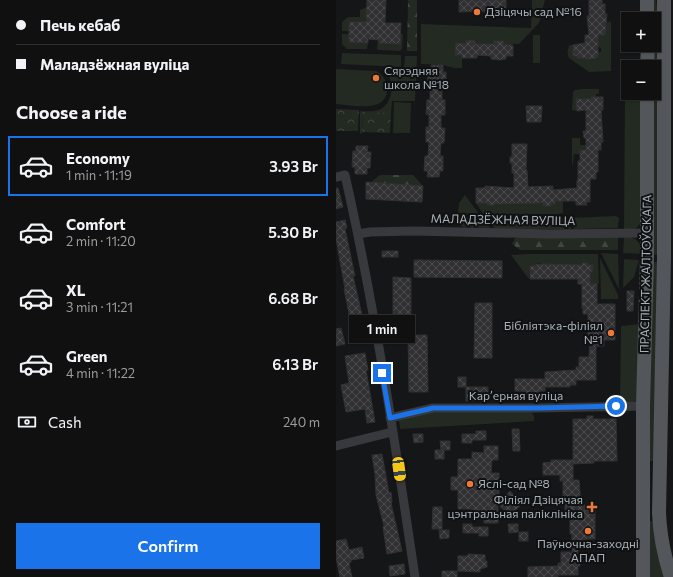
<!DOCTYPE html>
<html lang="en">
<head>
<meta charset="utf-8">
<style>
  body { margin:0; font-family:Commissioner,sans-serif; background:#19191a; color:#f1f3f6; height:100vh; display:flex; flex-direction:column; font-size:15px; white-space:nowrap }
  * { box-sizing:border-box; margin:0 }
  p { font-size:13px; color:#9c9d9f }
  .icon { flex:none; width:22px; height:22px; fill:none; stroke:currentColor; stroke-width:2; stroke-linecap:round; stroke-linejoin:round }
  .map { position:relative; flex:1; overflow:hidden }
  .drawer { display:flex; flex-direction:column; background:#101011; width:336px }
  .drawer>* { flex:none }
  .banner { display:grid; align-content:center; height:88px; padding:0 16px; background:#101011 }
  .tools { position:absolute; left:285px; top:12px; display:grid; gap:8px }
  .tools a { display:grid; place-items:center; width:40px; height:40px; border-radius:0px; background:#101011; box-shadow:0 1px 3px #0004,0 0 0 1px #303031; font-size:20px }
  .end { position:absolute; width:18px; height:18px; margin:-9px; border:5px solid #1a73e8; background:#fff; box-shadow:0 0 0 2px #fff }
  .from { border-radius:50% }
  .bubble { position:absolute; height:28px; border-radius:0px; background:#101011; box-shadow:0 1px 3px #0004,0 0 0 1px #303031; font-size:13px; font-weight:600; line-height:28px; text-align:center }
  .car { position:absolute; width:12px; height:24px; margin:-12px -6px; border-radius:5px; box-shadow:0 0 3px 1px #0007; background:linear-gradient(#f5c518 24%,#345 0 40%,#f5c518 0 76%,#345 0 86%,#f5c518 0) }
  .banner b { display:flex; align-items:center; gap:14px; height:38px; font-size:15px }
  .banner b+b { border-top:1px solid #303031 }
  .banner i { width:10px; height:10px; background:#f1f3f6 }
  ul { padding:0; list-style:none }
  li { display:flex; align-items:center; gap:12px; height:60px; margin:0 8px 6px; padding:0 8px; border:2px solid transparent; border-radius:0px }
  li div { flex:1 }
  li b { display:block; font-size:15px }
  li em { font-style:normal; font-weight:600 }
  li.on { border-color:#1a73e8 }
  li>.icon { width:36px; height:36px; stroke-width:1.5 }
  h2 { padding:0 16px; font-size:18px; line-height:48px }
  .pay { display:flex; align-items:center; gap:10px; height:44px; padding:0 16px; font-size:15px }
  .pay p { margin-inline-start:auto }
  .cta { display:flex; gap:8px; margin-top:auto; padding:8px 16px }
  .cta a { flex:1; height:46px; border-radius:0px; background:#1a73e8; color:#fff; font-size:16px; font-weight:600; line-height:46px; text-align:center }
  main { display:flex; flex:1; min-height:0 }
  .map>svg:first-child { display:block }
  .grass { fill:#232a22 }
  .forest { fill:url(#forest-firs) }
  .park { fill:url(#park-crowns) }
  .building { fill:url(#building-cross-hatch); stroke:#303133 }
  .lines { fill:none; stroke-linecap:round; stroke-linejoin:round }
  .street { stroke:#37393c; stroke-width:9 }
  .primary { stroke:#53575b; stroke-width:14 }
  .route { stroke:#1a73e8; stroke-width:5 }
  .poi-dot { fill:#ea793b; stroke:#101112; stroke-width:1.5 }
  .labels { text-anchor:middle; stroke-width:4; stroke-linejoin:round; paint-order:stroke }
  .poi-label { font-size:12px; fill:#a8b1b7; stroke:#101112; text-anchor:start }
  .street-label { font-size:12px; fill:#a8b1b7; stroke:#101112 }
</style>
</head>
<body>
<main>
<section class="drawer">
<div class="banner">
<b><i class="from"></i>Печь кебаб</b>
<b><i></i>Маладзёжная вуліца</b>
</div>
<h2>Choose a ride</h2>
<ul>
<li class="on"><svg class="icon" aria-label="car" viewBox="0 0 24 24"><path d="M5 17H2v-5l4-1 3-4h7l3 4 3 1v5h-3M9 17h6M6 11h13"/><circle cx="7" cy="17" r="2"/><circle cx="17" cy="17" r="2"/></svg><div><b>Economy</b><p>1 min · 11:19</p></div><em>3.93 Br</em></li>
<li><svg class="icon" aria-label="car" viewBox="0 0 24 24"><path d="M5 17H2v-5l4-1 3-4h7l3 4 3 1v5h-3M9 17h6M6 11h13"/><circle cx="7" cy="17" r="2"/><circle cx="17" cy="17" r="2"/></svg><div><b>Comfort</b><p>2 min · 11:20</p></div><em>5.30 Br</em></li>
<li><svg class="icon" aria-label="car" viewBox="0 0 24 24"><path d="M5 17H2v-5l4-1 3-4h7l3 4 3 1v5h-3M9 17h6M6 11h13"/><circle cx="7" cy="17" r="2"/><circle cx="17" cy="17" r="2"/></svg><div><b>XL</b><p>3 min · 11:21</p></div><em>6.68 Br</em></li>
<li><svg class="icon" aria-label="car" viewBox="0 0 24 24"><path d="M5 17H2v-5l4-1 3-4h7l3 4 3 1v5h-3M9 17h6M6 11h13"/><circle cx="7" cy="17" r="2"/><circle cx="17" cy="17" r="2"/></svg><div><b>Green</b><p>4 min · 11:22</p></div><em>6.13 Br</em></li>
</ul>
<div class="pay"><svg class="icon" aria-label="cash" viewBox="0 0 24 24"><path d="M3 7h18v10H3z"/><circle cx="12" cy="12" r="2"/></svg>Cash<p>240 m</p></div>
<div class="cta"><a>Confirm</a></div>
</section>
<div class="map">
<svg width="337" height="577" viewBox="0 0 337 577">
  <defs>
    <pattern id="forest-firs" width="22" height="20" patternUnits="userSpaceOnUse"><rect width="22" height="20" fill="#232a22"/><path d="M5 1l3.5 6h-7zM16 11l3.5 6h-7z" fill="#404640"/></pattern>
    <pattern id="park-crowns" width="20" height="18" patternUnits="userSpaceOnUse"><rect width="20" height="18" fill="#232a22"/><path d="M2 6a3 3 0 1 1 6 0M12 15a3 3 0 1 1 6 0" fill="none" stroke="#404640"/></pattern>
    <pattern id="building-cross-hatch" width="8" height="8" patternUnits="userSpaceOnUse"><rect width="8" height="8" fill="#313133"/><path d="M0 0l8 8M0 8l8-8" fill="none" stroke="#4c4c4e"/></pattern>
  </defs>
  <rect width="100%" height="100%" fill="#151617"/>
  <g class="grass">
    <path d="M196,0H209L203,23L183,44H167V41L158,44H139V41L130,40V44H120L119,55H126V68H118L107,65L85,64V24L195,28Z"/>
    <path d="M315,0H320L322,17L321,255L314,254L318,93V19Z"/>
    <path d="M31,7L30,20L35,22H13V31H6V22L12,17H24V10Z"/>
    <path d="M271,22H275V71L253,72L233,58C231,55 231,48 234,45H237V56H250V59H253V57H255V60H259V57H262V52H265V48L262,47V43H259L261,35L267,26H270Z"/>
    <path d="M6,34H13V42L32,43L31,49H11L6,44Z"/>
    <path d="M64,34H67L66,49L64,51L43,50L41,49L42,36H43V43L64,44Z"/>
    <rect x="197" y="35" width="7" height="28"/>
    <path d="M6,53L65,55V67L5,64Z"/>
    <path d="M69,56H81L79,101H56L55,113L27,114L26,134L24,133V111C30,111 37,112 43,110C57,104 60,81 49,72L74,73V76H76V68H68Z"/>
    <path d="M0,69L40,71C46,74 51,80 51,88C52,114 16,105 0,104Z"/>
    <path d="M289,87H292V93H306L304,224L299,229H288Z"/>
    <path d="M247,89H263V94H260V97H255V99H241V111L236,110L237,92L239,90Z"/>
    <path d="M58,102L75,103L74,133H57Z"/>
    <path d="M236,138H244V145H250V150H244V154H238L237,164H236Z"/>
    <path d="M129,195L143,214L122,213L123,203Z"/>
    <path d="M175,201V204H179V201H186V204H190V201L198,203V201H203V203L215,206V204H219V201H227V213L221,214H147L140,203L151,202V205H157L158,202Z"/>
    <path d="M280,216L283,218L282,228L238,229L233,218Z"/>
    <path d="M147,217L154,228L127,227L122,224V218Z"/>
    <path d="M150,217L230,218L235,229H159Z"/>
    <path d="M288,237C301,237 303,241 308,254L287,253Z"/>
    <path d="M265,253L282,254L283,289Z"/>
    <path d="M192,254H262L263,284H254V272L256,271L257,266L252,265V263H246V265L205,264V263H200V266H194L193,279L175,255Z"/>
    <path d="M264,258L282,295V299H265Z"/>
    <path d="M288,259L303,260L298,277L287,288Z"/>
    <path d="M316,262H324L319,461H311Z"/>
    <path d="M304,324L302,399L298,402L284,403L285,326Z"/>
    <path d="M96,411H195L198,416V421L64,429L63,419Z"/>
    <path d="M315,521L318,522L330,577H310L311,522Z"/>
  </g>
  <g class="forest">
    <path d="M72,0H81V51H71Z"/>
    <path d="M44,175H77L87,186L34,183Z"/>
    <path d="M184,237H282V250H184L176,244L179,238Z"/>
  </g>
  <g class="park">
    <path d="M0,109L23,110L22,131H0Z"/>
    <path d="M27,112L55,113L54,133L26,132Z"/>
  </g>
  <g class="building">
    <path d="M31,0H50L49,23H65L64,44L43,43V40L32,39V43L13,42V22H30Z"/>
    <path d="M123,0H170V15L149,14V11L123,12Z"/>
    <path d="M253,0H266V4H269V14H271L269,35H262V57H259V59H250V58H241V56H237V45L249,43V35H253L251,16H253Z"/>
    <path d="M130,40L139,41V44H158V41H168L167,44L177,45V56H170V59L163,60L155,59V56L141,55V58H126V55H119L120,43L130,44Z"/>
    <path d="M95,65H107V72H110V87H106V100H109V115H105V128H109L108,143H105L104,156H107V171H104L103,177H91L92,171H88L89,156H92L93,142H90V127H93V115L90,114L91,100H94V86H91L92,71H95Z"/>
    <path d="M255,97H267V110H265L267,142H265V150H262V172H260V179H254V202H250L251,205H240V201H219V204H215V206H207V203H203L158,204L157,205H151V203H140V188H149V186L178,188V173H176V163H174V157H176V144H191L190,170H191L192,187L217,186V190L241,188V180H242V161H244V150H250V138H248L247,131H250V110L241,111L240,99H255Z"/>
    <path d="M190,106H206L205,122H191Z"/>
    <path d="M20,146H32L31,152H35L34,168H31V174H19V167H16L17,151H20Z"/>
    <path d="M30,182L87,186L86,202L30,199Z"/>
    <path d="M0,188H2L7,207L0,209Z"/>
    <path d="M9,220L11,228L9,229L19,276H17L26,315L14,318L8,289H9L0,239V222Z"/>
    <rect x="46" y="251" width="16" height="6"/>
    <path d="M78,260L166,261V278L78,277Z"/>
    <path d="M246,263H252V265H257L256,272H254V284H261V304H279V340H268V346H260V380H240V385H234V387H209V391H204V394H186V391H179V379H209V372L240,370V367H243V357H253L254,338H252V314H247V308H246V284H242V279H194V266H200V264L246,265Z"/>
    <path d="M57,277L75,278V332H57Z"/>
    <path d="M291,291H298L297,311H291Z"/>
    <path d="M139,303H156V358H138Z"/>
    <path d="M5,328L9,344L0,346V329Z"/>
    <path d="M72,335H91L92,392H73Z"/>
    <path d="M29,353L32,370H30L39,422L31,423L29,409L10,412L5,385L13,383L9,356Z"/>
    <rect x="122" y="377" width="8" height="10"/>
    <rect x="130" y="387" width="22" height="14"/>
    <path d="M251,416H257V419H280L281,461H258V463L237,464V480H243L245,505H259V539H250V542H242V557H244V566H242V575H222V577H192V567L222,566V563H225V552H236V534H234V511H229V504H227V481H224V475H207V463L215,462V460H237V419H251Z"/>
    <path d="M176,429H183L184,451H177Z"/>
    <path d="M140,431H150V440H136V443H126V434H140Z"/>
    <path d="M77,434H87V442L78,443Z"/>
    <path d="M104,441H114V450H105Z"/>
    <path d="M148,446H162V460H156L155,473H163V502L174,491L186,504L173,516L162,504V523H148V516H135V509H122V490H115V477H122V459H136V452L148,453Z"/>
    <rect x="99" y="450" width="9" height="9"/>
    <path d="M46,454L53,493L55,492L56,502L55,503L66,551L51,554L47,527L48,526L40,495L39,474L36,455Z"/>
    <path d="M97,507H106V529H96Z"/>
    <path d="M127,524H136V527H152V536H143V533H127Z"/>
    <path d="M172,524H182V532L173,533Z"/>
    <path d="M103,530H113V538L104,539Z"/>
    <rect x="183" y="532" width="9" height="9"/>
    <path d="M10,539L13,550L26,547L28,558L15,560V562L13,563L16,577H4L0,557V541Z"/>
    <path d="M132,554L149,555V561H151V567L144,569V572L122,571V556H132Z"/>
    <path d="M68,564L69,574L54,576L53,566Z"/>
    <rect x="106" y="571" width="15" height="6"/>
  </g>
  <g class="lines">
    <g class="street">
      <path d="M0,177L9,175C39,308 59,442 79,577"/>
      <path d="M22,234L34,232L77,231L214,234L311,233"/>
      <path d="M54,418L97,408H202L307,406"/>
      <path d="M0,446L56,432"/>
    </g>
    <g class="primary">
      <path d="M311,0V19"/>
      <path d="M328,0V258L323,513C324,536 328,556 335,577"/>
      <path d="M311,67L312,45"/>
      <path d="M307,577V406L311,257V93"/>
    </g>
  </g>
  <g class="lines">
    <path class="route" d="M46,373L54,418L97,408H202L280,406"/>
  </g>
  <g class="poi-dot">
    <circle cx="141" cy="12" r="4"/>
    <circle cx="40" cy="78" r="4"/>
    <circle cx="275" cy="333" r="4"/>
    <circle cx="134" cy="484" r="4"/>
    <path d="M254 501h4v4h4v4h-4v4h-4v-4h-4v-4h4z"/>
    <circle cx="252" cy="531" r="4"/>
  </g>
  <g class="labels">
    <g class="poi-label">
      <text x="149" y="16">Дзіцячы сад №16</text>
      <text x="48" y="75">Сярэдняя<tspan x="48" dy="14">школа №18</tspan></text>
      <text x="267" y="330" text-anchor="end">Бібліятэка-філіял<tspan x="267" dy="14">№1</tspan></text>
      <text x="142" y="488">Яслі-сад №8</text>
      <text x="247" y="504" text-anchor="end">Філіял Дзіцячая<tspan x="247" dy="14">цэнтральная паліклініка</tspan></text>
      <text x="252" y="548" text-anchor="middle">Паўночна-заходні<tspan x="252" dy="14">АПАП</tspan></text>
    </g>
    <g class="street-label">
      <text transform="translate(167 220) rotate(1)" y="4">МАЛАДЗЁЖНАЯ ВУЛІЦА</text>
      <text transform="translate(310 274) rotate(-89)" y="4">ПРАСПЕКТ ЖАЛТОЎСКАГА</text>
      <text x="180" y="400">Карʼерная вуліца</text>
    </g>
  </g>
</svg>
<div class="tools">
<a>+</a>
<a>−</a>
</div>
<i class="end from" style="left:280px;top:406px"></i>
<i class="end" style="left:46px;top:373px"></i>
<div class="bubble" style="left:13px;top:315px;width:66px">1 min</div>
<i class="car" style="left:63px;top:469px;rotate:172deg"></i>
</div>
</main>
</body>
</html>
